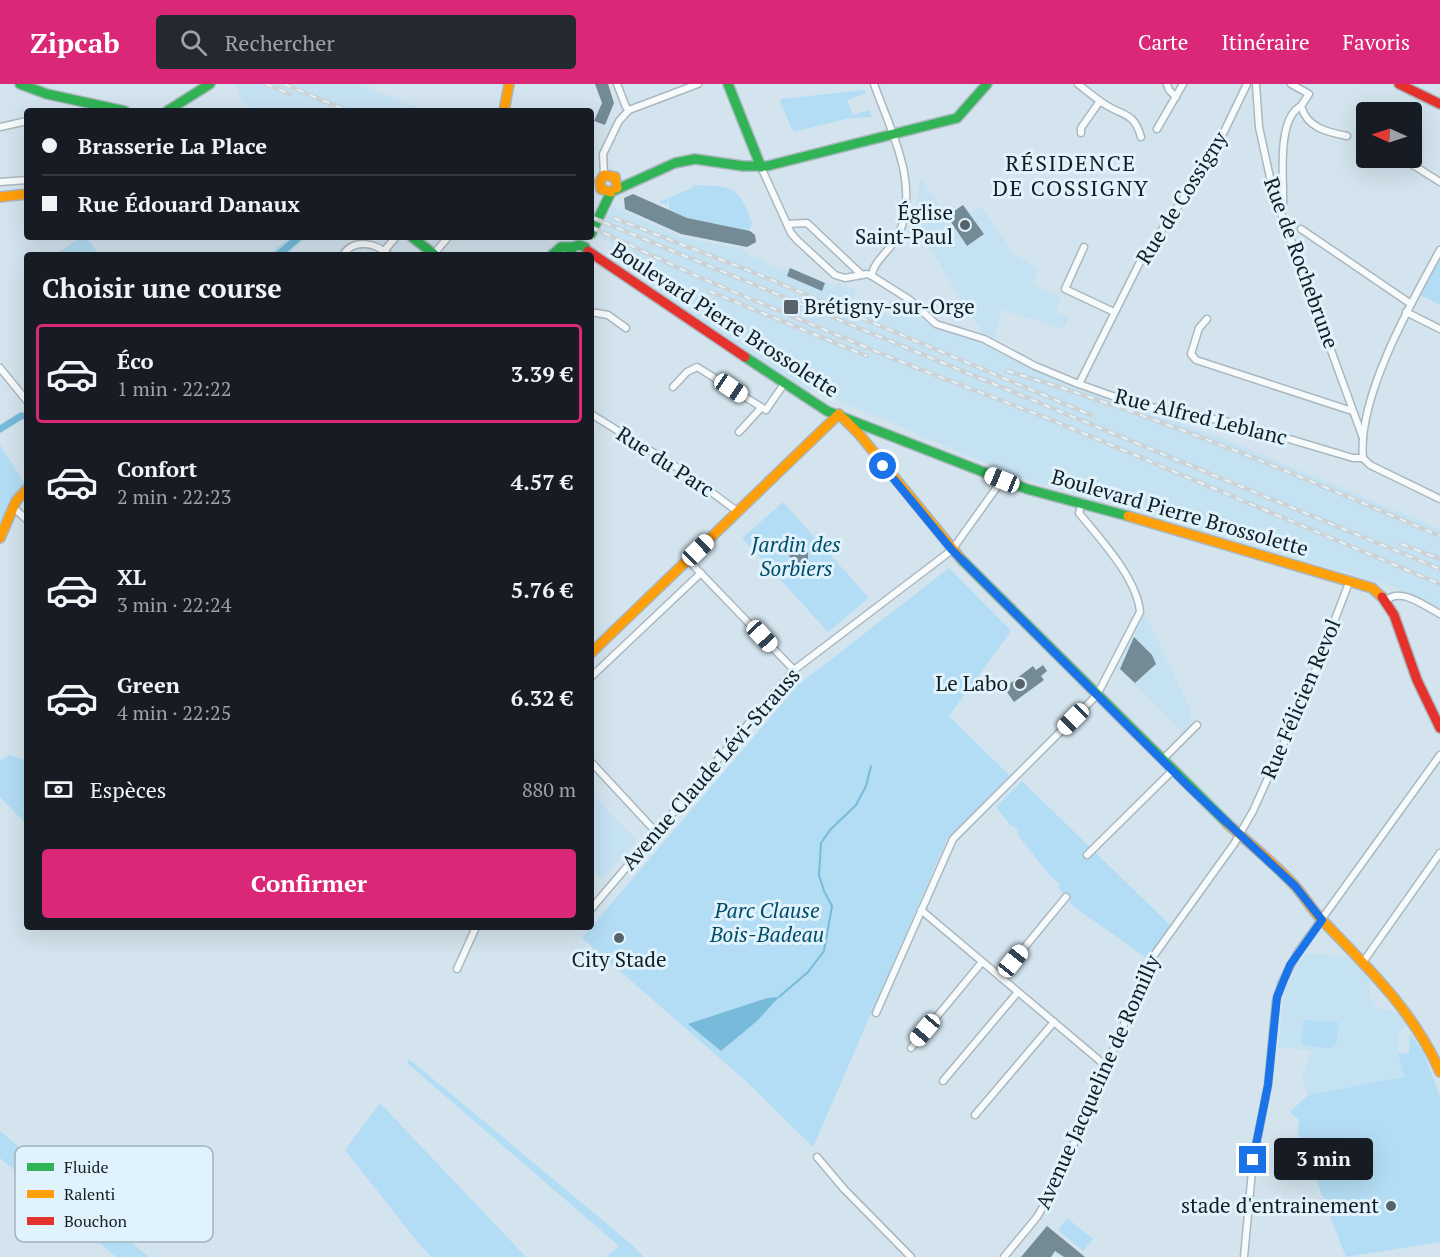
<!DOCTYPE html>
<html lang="fr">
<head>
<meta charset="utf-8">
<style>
  body { margin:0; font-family:"PT Serif",serif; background:#242831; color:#f1f3f6; height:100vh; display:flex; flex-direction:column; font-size:22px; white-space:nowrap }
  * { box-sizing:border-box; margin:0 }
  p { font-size:20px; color:#9ea1a6 }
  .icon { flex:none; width:33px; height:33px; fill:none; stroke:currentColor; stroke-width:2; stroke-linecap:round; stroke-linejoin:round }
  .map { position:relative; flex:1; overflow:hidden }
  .sheet { position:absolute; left:24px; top:168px; width:570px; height:678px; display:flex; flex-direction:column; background:#171b24; border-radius:6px; box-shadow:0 6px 24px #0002 }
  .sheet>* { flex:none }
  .banner { position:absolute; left:24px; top:24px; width:570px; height:132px; border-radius:6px; box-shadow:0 6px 24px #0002; display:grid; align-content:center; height:132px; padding:0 18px; background:#171b24 }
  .needle { width:39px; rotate:273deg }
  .controls { position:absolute; left:1356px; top:18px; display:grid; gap:12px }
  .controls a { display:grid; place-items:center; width:66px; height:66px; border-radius:6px; background:#171b24; box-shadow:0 6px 24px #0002; font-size:30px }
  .end { position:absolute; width:27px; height:27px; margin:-14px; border:8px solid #1a73e8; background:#fff; box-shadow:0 0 0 3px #fff }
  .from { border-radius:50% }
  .bubble { position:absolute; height:42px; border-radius:6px; background:#171b24; box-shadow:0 6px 24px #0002; font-size:20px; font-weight:600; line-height:42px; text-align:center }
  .car { position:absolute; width:18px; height:36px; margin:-18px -9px; border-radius:8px; box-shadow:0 0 4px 2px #0007; background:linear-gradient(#fff 24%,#345 0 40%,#fff 0 76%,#345 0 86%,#fff 0) }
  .banner b { display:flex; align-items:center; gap:21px; height:57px; font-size:22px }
  .banner b+b { border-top:2px solid #363941 }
  .banner i { width:15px; height:15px; background:#f1f3f6 }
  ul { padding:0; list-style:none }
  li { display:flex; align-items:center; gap:18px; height:99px; margin:0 12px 9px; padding:0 6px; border:3px solid transparent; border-radius:6px }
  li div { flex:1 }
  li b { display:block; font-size:22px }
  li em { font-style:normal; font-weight:600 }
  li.active { border-color:#db2777 }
  li>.icon { width:54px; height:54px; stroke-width:1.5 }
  h2 { padding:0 18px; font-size:27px; line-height:72px }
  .pay { display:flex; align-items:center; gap:15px; height:66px; padding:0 18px; font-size:22px }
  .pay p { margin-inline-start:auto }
  .cta { display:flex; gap:12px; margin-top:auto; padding:12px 18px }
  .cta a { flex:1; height:69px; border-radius:6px; background:#db2777; color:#fff; font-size:24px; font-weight:600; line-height:69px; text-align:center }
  header { display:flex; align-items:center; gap:36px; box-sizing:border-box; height:84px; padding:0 30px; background:#db2777; color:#fff }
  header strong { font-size:28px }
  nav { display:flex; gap:33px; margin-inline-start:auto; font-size:21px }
  .search { width:420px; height:54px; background:#242831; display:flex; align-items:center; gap:15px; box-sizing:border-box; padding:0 21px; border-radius:6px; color:#9ea1a6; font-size:22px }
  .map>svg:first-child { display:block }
  .built { fill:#c5e2f3 }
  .green { fill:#b3ddf4 }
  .water { fill:#78bada }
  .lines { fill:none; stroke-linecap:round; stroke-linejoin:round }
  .stream { stroke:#78bada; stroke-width:2 }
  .canal { stroke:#78bada; stroke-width:7 }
  .building { fill:#748b95 }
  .street-casing { stroke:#aab7bf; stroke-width:9 }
  .fast-casing { stroke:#aab7bf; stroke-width:12 }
  .slow-casing { stroke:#aab7bf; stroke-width:12 }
  .jam-casing { stroke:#aab7bf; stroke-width:12 }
  .street { stroke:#f8fbfc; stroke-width:6 }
  .fast { stroke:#30b455; stroke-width:9 }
  .slow { stroke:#ff9f0a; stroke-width:9 }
  .jam { stroke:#e5322d; stroke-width:9 }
  .rail-casing { stroke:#cdd2d4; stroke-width:4.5 }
  .rail { stroke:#e0f3fd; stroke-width:2; stroke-dasharray:7; stroke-linecap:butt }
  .route { stroke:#1a73e8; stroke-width:8 }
  .poi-dot { fill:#56636b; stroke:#e0f3fd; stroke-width:2 }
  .labels { text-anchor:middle; stroke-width:6; stroke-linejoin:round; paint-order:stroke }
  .street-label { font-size:21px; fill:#121e24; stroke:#e0f3fd }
  .poi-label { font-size:21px; fill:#121e24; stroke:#e0f3fd; text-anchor:end }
  .park-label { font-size:21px; font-style:italic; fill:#004c69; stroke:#e0f3fd }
  .neighbourhood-label { font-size:22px; letter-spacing:1.5px; fill:#121e24; stroke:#e0f3fd }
  .key { fill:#e0f3fd; stroke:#a2b3bc; stroke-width:1.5 }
  .key-label { font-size:16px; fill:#121e24 }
</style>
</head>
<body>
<header>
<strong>Zipcab</strong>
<div class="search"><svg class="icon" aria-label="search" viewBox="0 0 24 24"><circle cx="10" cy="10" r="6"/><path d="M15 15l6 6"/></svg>Rechercher</div>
<nav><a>Carte</a><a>Itinéraire</a><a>Favoris</a></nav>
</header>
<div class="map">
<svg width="1440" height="1173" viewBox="0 0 1440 1173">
  <rect width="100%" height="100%" fill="#d3e4ee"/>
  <g class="built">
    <path d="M234,0H360L425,27H254L238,13L240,7Z"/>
    <path d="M920,93L967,162L984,150L969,129L982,123L1010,164V169L1039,184L1033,200L1061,213L1056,228L1069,234L1063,245L1002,226L995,254L979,248L981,245L967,227L915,137Z"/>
    <path d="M613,122L680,153L742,165L749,168L748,171L750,172L763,174L771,185L773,182L783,187L790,184L836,203L838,199L857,206L852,217L877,230L898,231L909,221L925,238L939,245L989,262L1032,285L1075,302L1227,356L1440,445V524L1389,501L1018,393L812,305L809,307L769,284L606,170L612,160L597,152Z"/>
    <path d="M1145,529L1192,629L1186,651L1118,584Z"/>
    <path d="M591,709L636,756L602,795L591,784Z"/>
    <path d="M1305,869L1347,873L1370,897V912L1378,924L1401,930L1408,941L1399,949L1398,969L1405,993L1308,1011L1302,994L1312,966L1278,964L1285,905Z"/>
  </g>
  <g class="green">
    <path d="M865,6L866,9L847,16L853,31L869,26L872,33L850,34L796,47L792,45L780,18L781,15Z"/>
    <path d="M694,101C733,103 738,100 752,139L749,147L687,134L669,126V115L667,121L659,118L694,103Z"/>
    <path d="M81,153H86L99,171H55Z"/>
    <path d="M290,153H307L286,171H268Z"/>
    <path d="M1440,175V221L1420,211Z"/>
    <path d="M0,361L26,401L9,416L0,449Z"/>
    <path d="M783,418L869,514L828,548L742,454Z"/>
    <path d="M949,484L1011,547L949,632L1010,692L947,755L813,1063L747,998L582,854L798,601Z"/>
    <path d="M10,671L27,677V741L0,713V676Z"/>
    <path d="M1022,697L1171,842L1148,875L1073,822L1058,803L1060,800L1050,792L1017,750L1018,748L1014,742L1012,743L996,723Z"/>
    <path d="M1304,936L1338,938L1337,959L1329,964L1301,961Z"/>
    <path d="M1410,950L1423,968L1440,1012V1158L1346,1173L1298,1050L1299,1036L1290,1028L1308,1011L1404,993L1398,969L1409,970Z"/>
    <path d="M409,975L630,1159L644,1173H606L619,1162L407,979Z"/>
    <path d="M380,1019L526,1173H431L420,1161L345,1066Z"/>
    <path d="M0,1047L149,1173H116L0,1074Z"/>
    <path d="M1067,1134L1093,1155L1083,1167L1058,1146Z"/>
  </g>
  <path class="water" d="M779,913L757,937L721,967L688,940L767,914Z"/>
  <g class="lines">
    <path class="stream" d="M779,913L808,888L824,867L832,822L824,807L819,791L821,759L830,746L856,721L866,702L871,682"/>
    <g class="canal">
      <path d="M278,171L299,153"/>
      <path d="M0,345L21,332H27"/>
    </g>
  </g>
  <g class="building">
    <path d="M595,0H608L614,19L605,41L594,37L602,19Z"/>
    <path d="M633,110L687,134L750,147L755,151L756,158L747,163L681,150L625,125L624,114Z"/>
    <path d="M963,121L984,150L967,162L947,132Z"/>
    <path d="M790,184L825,199L822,207L787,192Z"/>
    <path d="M796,463L799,467L804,463L808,467V482L805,484H795L789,477L790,472L786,468Z"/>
    <path d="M1134,553L1152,571L1156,580L1135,599L1120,585Z"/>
    <path d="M1043,581L1047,587L1041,592L1044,596L1014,618L1004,604L1033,582L1036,586Z"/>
    <path d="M1047,1142L1058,1151L1085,1173H1064L1055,1167L1051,1173H1021Z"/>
  </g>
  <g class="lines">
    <g class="street-casing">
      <g id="street">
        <path d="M617,0L626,23L629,26"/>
        <path d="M1078,0C1087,7 1096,15 1106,21C1123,32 1134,28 1141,53"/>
        <path d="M1167,0L1169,6L1176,13"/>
        <path d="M1256,0L1259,43L1273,107L1363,354"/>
        <path d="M1291,0L1309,10L1301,22C1307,44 1327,48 1347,52"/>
        <path d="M0,43L27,37"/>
        <path d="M1157,45L1183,0"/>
        <path d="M1081,49V44L1100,17"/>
        <path d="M1402,74L1440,98"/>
        <path d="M761,83L791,149L797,156L835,191L845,194L867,190L872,192L910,216L936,240L984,255L1035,282L1076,299L1135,320L1239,340L1353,374H1363L1370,381L1440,415"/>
        <path d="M604,91L603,70L619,37L629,26L698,0"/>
        <path d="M0,98L27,96"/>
        <path d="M1283,121C1284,96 1276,35 1301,22"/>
        <path d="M787,140L807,139L862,191"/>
        <path d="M1301,145L1411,220"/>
        <path d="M1084,163L1065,205L1114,228"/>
        <path d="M384,167L396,153"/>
        <path d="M434,170L448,153"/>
        <path d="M343,171C354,154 376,159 389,171"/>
        <path d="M872,192C872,178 893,164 899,150C920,99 891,48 874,0"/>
        <path d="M591,228L608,231L626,244"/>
        <path d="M1406,228L1440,245"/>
        <path d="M1207,235L1199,244L1191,270L1196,276L1352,327"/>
        <path d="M0,284L27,317"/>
        <path d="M1079,300L1141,176L1190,105L1221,54L1247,0"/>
        <path d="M673,303L687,288L697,283L766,326L784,300"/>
        <path d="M591,330L686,389L738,428"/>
        <path d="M739,348L761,324"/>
        <path d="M1363,374C1357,314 1411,219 1440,166"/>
        <path d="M13,423L27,436"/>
        <path d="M688,476L794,586"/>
        <path d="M1387,516C1401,503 1426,523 1440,530"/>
        <path d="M591,593L701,489"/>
        <path d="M1163,675L1197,641"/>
        <path d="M591,678L656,748"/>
        <path d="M1087,771L1173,686"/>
        <path d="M591,825L794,586L952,466L1002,396"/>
        <path d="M921,826L1106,982"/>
        <path d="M1363,878L1440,769"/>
        <path d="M457,885L476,843"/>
        <path d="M1000,893L1066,813"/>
        <path d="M876,929L953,755L1097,611L1140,528C1137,494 1100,455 1079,429L1082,418"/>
        <path d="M911,964L982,878"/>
        <path d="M943,997L1018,908"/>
        <path d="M975,1031L1054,938"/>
        <path d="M817,1073L844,1105L911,1173"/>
        <path d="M1004,1173L1037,1133L1058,1097L1152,874L1234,760L1253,727L1309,603L1350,496"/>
        <path d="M1244,1173L1253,1076L1268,1001L1276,917L1282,898L1298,868L1440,671"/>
      </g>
    </g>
    <g class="fast-casing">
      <g id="fast">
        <path d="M20,0L47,10L125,27"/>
        <path d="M728,0L761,83"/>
        <path d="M167,27L210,0"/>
        <path d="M591,150L611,108L675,79L695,75L743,82H767L957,34L987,0"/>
        <path d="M412,153L435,171"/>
        <path d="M552,171L561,163H573"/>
        <path d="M570,171L573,163L579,161L585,163L589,171"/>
        <path d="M745,273L827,327L1027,405L1128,432"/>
        <path d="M961,475L1228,740"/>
      </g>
    </g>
    <g class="slow-casing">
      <g id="slow">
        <path d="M504,27L509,0"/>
        <path d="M611,108L601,105L600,97L604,91L615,93L617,104"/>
        <path d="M0,113L27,110"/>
        <path d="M843,334L859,350L961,475"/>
        <path d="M1128,432L1372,504L1382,513"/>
        <path d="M0,454L16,417L27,405"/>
        <path d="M591,569L839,330"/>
        <path d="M1228,740C1250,760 1275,780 1295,802C1304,812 1311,824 1320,834C1365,881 1414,927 1440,988"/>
      </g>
    </g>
    <g class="jam-casing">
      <g id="jam">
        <path d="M1399,0L1440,20"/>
        <path d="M588,167L745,273"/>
        <path d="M1382,513L1394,531L1417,596L1440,644"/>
      </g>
    </g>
    <use href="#street" class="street"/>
    <use href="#fast" class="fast"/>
    <use href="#slow" class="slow"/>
    <use href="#jam" class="jam"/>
    <g class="rail-casing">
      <g id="rail">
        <path d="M266,0L290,10"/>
        <path d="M284,0L348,27"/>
        <path d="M591,133L1440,485"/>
        <path d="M614,134L760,191L1091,331"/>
        <path d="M591,143L694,191L899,277L1052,336L1440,500"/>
        <path d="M709,207L867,272"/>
        <path d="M1007,287C1156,331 1298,391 1440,452"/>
        <path d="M1401,460L1440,475"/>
      </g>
    </g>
    <use href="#rail" class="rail"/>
  </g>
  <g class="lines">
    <path class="route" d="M883,382L952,466L1189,703L1295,802L1322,836L1290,881L1277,913L1268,1001L1253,1076"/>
  </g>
  <g class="poi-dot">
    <circle cx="965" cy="141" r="6"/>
    <rect x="783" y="215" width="16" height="16" rx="3"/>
    <circle cx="1020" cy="600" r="6"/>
    <circle cx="619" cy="854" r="6"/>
    <circle cx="1391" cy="1122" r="6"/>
  </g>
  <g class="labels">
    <g class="street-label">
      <text transform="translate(1182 114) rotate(-58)" y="7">Rue de Cossigny</text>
      <text transform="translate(1301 179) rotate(70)" y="7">Rue de Rochebrune</text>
      <text transform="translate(725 236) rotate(33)" y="7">Boulevard Pierre Brossolette</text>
      <text transform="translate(1201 333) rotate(14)" y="7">Rue Alfred Leblanc</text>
      <text transform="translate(665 378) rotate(33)" y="7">Rue du Parc</text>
      <text transform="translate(1180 429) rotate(16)" y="7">Boulevard Pierre Brossolette</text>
      <text transform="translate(1301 615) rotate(-67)" y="7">Rue Félicien Revol</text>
      <text transform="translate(711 685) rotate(-49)" y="7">Avenue Claude Lévi-Strauss</text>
      <text transform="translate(1098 998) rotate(-66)" y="7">Avenue Jacqueline de Romilly</text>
    </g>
    <g class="poi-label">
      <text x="953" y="136">Église<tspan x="953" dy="24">Saint-Paul</tspan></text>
      <text x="804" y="230" text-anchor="start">Brétigny-sur-Orge</text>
      <text x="1008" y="607">Le Labo</text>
      <text x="619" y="883" text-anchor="middle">City Stade</text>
      <text x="1379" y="1129">stade d'entrainement</text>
    </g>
    <g class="park-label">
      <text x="796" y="468">Jardin des<tspan x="796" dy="24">Sorbiers</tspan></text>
      <text x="767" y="834">Parc Clause<tspan x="767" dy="24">Bois-Badeau</tspan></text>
    </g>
    <g class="neighbourhood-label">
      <text x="1071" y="87">RÉSIDENCE<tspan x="1071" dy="25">DE COSSIGNY</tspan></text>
    </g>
  </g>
  <rect x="15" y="1062" width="198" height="96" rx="9" class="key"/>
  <rect x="27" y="1079" width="27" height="8" fill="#30b455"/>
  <rect x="27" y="1106" width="27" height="8" fill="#ff9f0a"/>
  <rect x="27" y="1133" width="27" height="8" fill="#e5322d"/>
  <g class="key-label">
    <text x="64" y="1089">Fluide</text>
    <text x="64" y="1116">Ralenti</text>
    <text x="64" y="1143">Bouchon</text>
  </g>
</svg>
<div class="controls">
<a><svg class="needle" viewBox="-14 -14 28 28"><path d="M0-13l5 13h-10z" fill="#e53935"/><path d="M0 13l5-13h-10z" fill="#9ea1a6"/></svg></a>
</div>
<i class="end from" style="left:883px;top:382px"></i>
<i class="end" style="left:1253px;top:1076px"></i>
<div class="bubble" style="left:1274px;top:1054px;width:99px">3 min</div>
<i class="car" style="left:731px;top:304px;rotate:124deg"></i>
<i class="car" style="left:1002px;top:396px;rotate:292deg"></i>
<i class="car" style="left:698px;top:466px;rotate:46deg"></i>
<i class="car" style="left:762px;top:552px;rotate:137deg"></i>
<i class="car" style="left:1073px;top:635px;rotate:225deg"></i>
<i class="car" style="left:1013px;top:877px;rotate:39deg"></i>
<i class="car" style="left:925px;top:946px;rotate:220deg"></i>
<div class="banner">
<b><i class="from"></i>Brasserie La Place</b>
<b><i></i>Rue Édouard Danaux</b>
</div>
<section class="sheet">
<h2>Choisir une course</h2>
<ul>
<li class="active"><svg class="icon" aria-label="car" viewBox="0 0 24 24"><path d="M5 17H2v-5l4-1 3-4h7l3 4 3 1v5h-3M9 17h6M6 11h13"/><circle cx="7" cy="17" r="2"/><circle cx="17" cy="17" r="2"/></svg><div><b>Éco</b><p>1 min · 22:22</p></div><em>3.39 €</em></li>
<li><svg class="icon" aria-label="car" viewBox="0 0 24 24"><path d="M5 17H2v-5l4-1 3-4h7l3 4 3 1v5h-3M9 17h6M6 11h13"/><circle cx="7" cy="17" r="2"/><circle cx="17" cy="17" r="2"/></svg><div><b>Confort</b><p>2 min · 22:23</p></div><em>4.57 €</em></li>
<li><svg class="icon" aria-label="car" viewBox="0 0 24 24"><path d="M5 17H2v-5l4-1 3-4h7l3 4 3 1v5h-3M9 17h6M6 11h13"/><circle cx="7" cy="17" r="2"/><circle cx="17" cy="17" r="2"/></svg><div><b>XL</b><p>3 min · 22:24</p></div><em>5.76 €</em></li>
<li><svg class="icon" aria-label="car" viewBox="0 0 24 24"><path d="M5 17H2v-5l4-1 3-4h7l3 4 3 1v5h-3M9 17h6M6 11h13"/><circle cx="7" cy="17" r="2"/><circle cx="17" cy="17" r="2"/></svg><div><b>Green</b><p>4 min · 22:25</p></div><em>6.32 €</em></li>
</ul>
<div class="pay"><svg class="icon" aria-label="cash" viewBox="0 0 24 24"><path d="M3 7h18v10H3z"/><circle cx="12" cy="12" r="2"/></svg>Espèces<p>880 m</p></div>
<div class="cta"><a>Confirmer</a></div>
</section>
</div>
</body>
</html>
